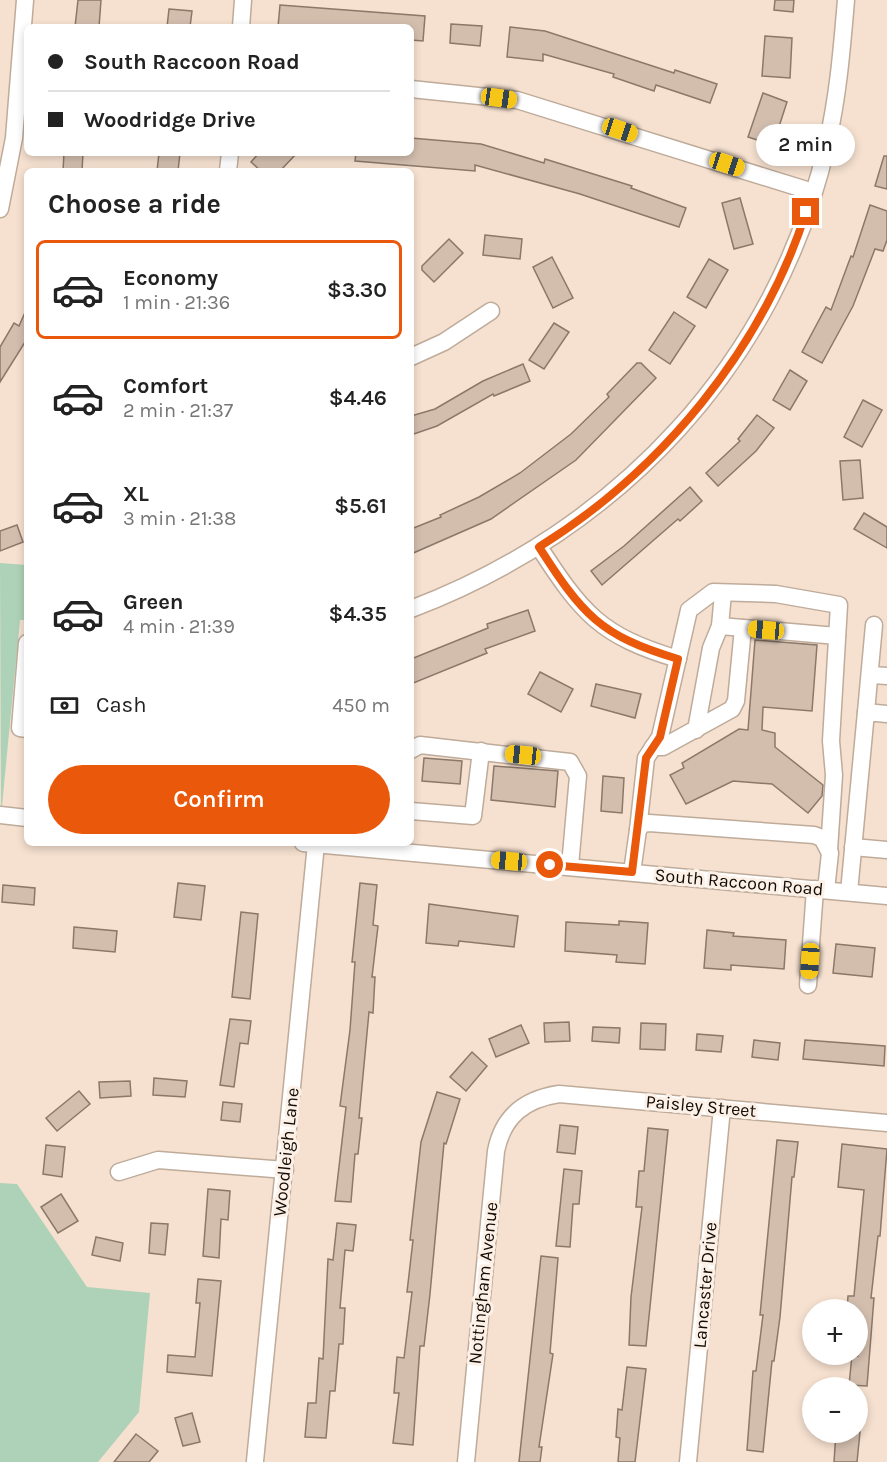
<!DOCTYPE html>
<html lang="en">
<head>
<meta charset="utf-8">
<style>
  body { margin:0; font-family:Karla,sans-serif; background:#f6f6f6; color:#222; height:100vh; display:flex; flex-direction:column; font-size:22px; white-space:nowrap }
  * { box-sizing:border-box; margin:0 }
  p { font-size:20px; color:#767676 }
  .icon { flex:none; width:33px; height:33px; fill:none; stroke:currentColor; stroke-width:2; stroke-linecap:round; stroke-linejoin:round }
  .map { position:relative; flex:1; overflow:hidden }
  .panel { position:absolute; left:24px; top:168px; width:390px; height:678px; display:flex; flex-direction:column; background:#fff; border-radius:9px; box-shadow:0 3px 9px #0003 }
  .panel>* { flex:none }
  .banner { position:absolute; left:24px; top:24px; width:390px; height:132px; border-radius:9px; box-shadow:0 3px 9px #0003; display:grid; align-content:center; height:132px; padding:0 24px; background:#fff }
  .buttons { position:absolute; left:802px; top:1299px; display:grid; gap:12px }
  .buttons a { display:grid; place-items:center; width:66px; height:66px; border-radius:50%; background:#fff; box-shadow:0 3px 9px #0003; font-size:30px }
  .end { position:absolute; width:27px; height:27px; margin:-14px; border:8px solid #ea580c; background:#fff; box-shadow:0 0 0 3px #fff }
  .from { border-radius:50% }
  .bubble { position:absolute; height:42px; border-radius:21px; background:#fff; box-shadow:0 3px 9px #0003; font-size:20px; font-weight:600; line-height:42px; text-align:center }
  .car { position:absolute; width:18px; height:36px; margin:-18px -9px; border-radius:8px; box-shadow:0 0 4px 2px #0007; background:linear-gradient(#f5c518 24%,#345 0 40%,#f5c518 0 76%,#345 0 86%,#f5c518 0) }
  .banner b { display:flex; align-items:center; gap:21px; height:57px; font-size:22px }
  .banner b+b { border-top:2px solid #e0e0e0 }
  .banner i { width:15px; height:15px; background:#222 }
  ul { padding:0; list-style:none }
  li { display:flex; align-items:center; gap:18px; height:99px; margin:0 12px 9px; padding:0 12px; border:3px solid transparent; border-radius:9px }
  li div { flex:1 }
  li b { display:block; font-size:22px }
  li em { font-style:normal; font-weight:600 }
  li.active { border-color:#ea580c }
  li>.icon { width:54px; height:54px; stroke-width:1.5 }
  h2 { padding:0 24px; font-size:27px; line-height:72px }
  .pay { display:flex; align-items:center; gap:15px; height:66px; padding:0 24px; font-size:22px }
  .pay p { margin-inline-start:auto }
  .button { display:flex; gap:12px; margin-top:auto; padding:12px 24px }
  .button a { flex:1; height:69px; border-radius:36px; background:#ea580c; color:#fff; font-size:24px; font-weight:600; line-height:69px; text-align:center }
  .map>svg:first-child { display:block }
  .green { fill:#aed2b8 }
  .building { fill:#d3beae; stroke:#8b7869; stroke-width:1.5 }
  .lines { fill:none; stroke-linecap:round; stroke-linejoin:round }
  .minor-casing { stroke:#bfab9a; stroke-width:19 }
  .minor { stroke:#fff; stroke-width:16 }
  .route { stroke:#ea580c; stroke-width:8 }
  .labels { text-anchor:middle; stroke-width:6; stroke-linejoin:round; paint-order:stroke }
  .street-label { font-size:18px; fill:#120c07; stroke:#fdf0e6 }
</style>
</head>
<body>
<div class="map">
<svg width="887" height="1462" viewBox="0 0 887 1462">
  <rect width="100%" height="100%" fill="#f6e1d0"/>
  <g class="green">
    <path d="M0,563L27,565V620H20L1,816Z"/>
    <path d="M0,1183L17,1184L87,1287L150,1293L139,1412L98,1462H0Z"/>
  </g>
  <g class="building">
    <path d="M78,0H101L99,27H75Z"/>
    <path d="M775,0H794L793,12L774,10Z"/>
    <path d="M280,5L425,16L423,41L411,40V27H278Z"/>
    <path d="M169,9L192,11L190,27H167Z"/>
    <path d="M451,24L482,26L480,46L450,43Z"/>
    <path d="M510,27L545,31L674,73L675,70L717,84L710,103L656,85L654,91L613,77L614,74L543,54V61L507,57Z"/>
    <path d="M765,36L792,38L790,78L762,76Z"/>
    <path d="M763,93L787,102L773,145L748,137Z"/>
    <path d="M411,138L481,144L544,163L545,159L632,186L631,188L686,208L679,227L580,194L475,165V171L355,161L356,153H411Z"/>
    <path d="M64,153H83L82,171H63Z"/>
    <path d="M159,153H180L178,171H157Z"/>
    <path d="M259,153H297L280,171H261L251,162Z"/>
    <path d="M884,156H887V189L875,186Z"/>
    <path d="M740,198L753,244L734,249L722,203Z"/>
    <path d="M870,205L887,211V240L883,251L875,249L853,306L822,363L802,352L826,307L831,310L851,256L853,257Z"/>
    <path d="M485,235L522,239L520,259L483,255Z"/>
    <path d="M449,239L463,253L434,282L422,270V266Z"/>
    <path d="M552,257L573,298L553,308L533,267Z"/>
    <path d="M709,259L728,270L706,308L687,297Z"/>
    <path d="M27,308V339L0,382V347L14,323L19,326Z"/>
    <path d="M674,312L695,326L670,364L649,350Z"/>
    <path d="M554,323L569,332L544,369L529,360Z"/>
    <path d="M637,363H641L656,378L576,460L491,519L411,554V529L441,517L440,515L479,497L520,473L571,434L609,397L607,394Z"/>
    <path d="M523,364L530,381L494,396L493,394L437,426L411,435V416L435,409L483,381Z"/>
    <path d="M790,370L807,381L790,410L773,400Z"/>
    <path d="M863,400L882,410L862,447L844,437Z"/>
    <path d="M757,415L774,428L756,451L718,486L706,473L740,441L738,439Z"/>
    <path d="M860,460L863,498L843,500L840,461Z"/>
    <path d="M690,487L702,501L680,521L678,519L602,585L591,571L624,546Z"/>
    <path d="M864,513L887,527V548L854,529Z"/>
    <path d="M17,525L23,542L0,551V531Z"/>
    <path d="M528,610L535,631L485,649L487,653L411,684V659L488,628L487,624Z"/>
    <path d="M755,640L817,645L812,711L763,707L762,730L775,733V747L823,785L822,796L808,813L772,784L733,781L686,804L670,775L684,768L682,763L739,729L748,730Z"/>
    <path d="M540,672L573,689L561,712L528,694Z"/>
    <path d="M596,684L641,694L635,718L591,706Z"/>
    <path d="M424,758L462,761L460,784L422,781Z"/>
    <path d="M494,766L558,771L555,807L491,800Z"/>
    <path d="M603,776L624,778L622,813L601,811Z"/>
    <path d="M178,883L205,886L201,920L174,917Z"/>
    <path d="M360,883L377,885L373,925L378,926L372,977H375L373,1013L369,1012L359,1118H362L358,1154H355L351,1202L335,1201L346,1107L340,1106L350,1030L355,962H352Z"/>
    <path d="M3,885L35,888L34,905L2,902Z"/>
    <path d="M429,904L518,916L514,947L459,941L458,946L426,943Z"/>
    <path d="M241,912L258,914L250,999L232,997Z"/>
    <path d="M619,921L648,923L645,964L616,962L617,955L565,951L566,922L619,925Z"/>
    <path d="M74,927L117,931L115,952L73,948Z"/>
    <path d="M707,930L734,933L733,936L786,940L784,969L731,965V970L704,968Z"/>
    <path d="M836,944L875,948L872,977L833,973Z"/>
    <path d="M230,1019L251,1021L248,1044L240,1043L234,1087L220,1085Z"/>
    <path d="M569,1022L570,1041L545,1042L544,1023Z"/>
    <path d="M641,1023L666,1024L665,1050L640,1049Z"/>
    <path d="M521,1025L529,1043L496,1057L489,1039Z"/>
    <path d="M593,1027L620,1028L619,1043L592,1041Z"/>
    <path d="M697,1034L723,1036L721,1052L696,1050Z"/>
    <path d="M754,1040L780,1043L778,1060L752,1057Z"/>
    <path d="M805,1040L885,1046L884,1066L803,1059Z"/>
    <path d="M472,1052L487,1066L466,1091L450,1077Z"/>
    <path d="M154,1078L187,1081L185,1097L153,1095Z"/>
    <path d="M130,1081L131,1096L100,1098L99,1082Z"/>
    <path d="M79,1091L90,1104L57,1131L46,1118Z"/>
    <path d="M437,1092L460,1099L446,1144L444,1143L430,1294L424,1346H420L413,1445L393,1443L399,1393H394L397,1357L404,1358L412,1292H407L413,1240H410L421,1142Z"/>
    <path d="M223,1102L242,1104L240,1122L221,1120Z"/>
    <path d="M560,1125L578,1127L575,1154L557,1152Z"/>
    <path d="M648,1128L668,1130L646,1346L629,1345L631,1297L642,1207H636L639,1171H644Z"/>
    <path d="M777,1140L798,1142L794,1177H792L780,1317L774,1361H772L763,1452L747,1450L753,1371H756L763,1315H760Z"/>
    <path d="M842,1144L887,1149L880,1236H878L871,1298H874L867,1386L849,1385L852,1355L858,1356V1310H847L848,1296H854L864,1190L838,1187Z"/>
    <path d="M46,1145L65,1147L62,1177L43,1174Z"/>
    <path d="M564,1169L582,1171L579,1204H573L570,1247L556,1246Z"/>
    <path d="M208,1189L230,1191L228,1220L221,1219L219,1258L203,1256Z"/>
    <path d="M61,1194L78,1221L58,1233L41,1207Z"/>
    <path d="M151,1223L168,1224L165,1255L149,1253Z"/>
    <path d="M337,1223L356,1225L353,1251L345,1250L340,1308H345L343,1344H339L335,1391H330L326,1438L305,1437L308,1403H316L319,1358L323,1359L328,1259L333,1260Z"/>
    <path d="M96,1237L123,1243L120,1261L92,1255Z"/>
    <path d="M541,1256L558,1258L550,1353L553,1354L539,1447H542L540,1462H519Z"/>
    <path d="M198,1279L221,1281L212,1376L167,1372L168,1355L195,1357L200,1303H196Z"/>
    <path d="M627,1367L646,1369L635,1462H618L620,1438L616,1437L618,1409L622,1410Z"/>
    <path d="M192,1413L200,1442L183,1446L175,1418Z"/>
    <path d="M836,1432H860L857,1462H834Z"/>
    <path d="M136,1434L158,1451L149,1462H114Z"/>
  </g>
  <g class="lines">
    <g class="minor-casing">
      <g id="minor">
        <path d="M241,27L243,0"/>
        <path d="M411,89L517,100L813,192"/>
        <path d="M228,171L230,153"/>
        <path d="M0,209L14,138L25,0"/>
        <path d="M411,357L444,342L491,311"/>
        <path d="M539,547C582,613 600,636 678,659"/>
        <path d="M723,593L720,626L837,636"/>
        <path d="M411,609C618,531 778,362 827,144C838,97 842,48 846,0"/>
        <path d="M27,643L20,728L27,729"/>
        <path d="M871,675L887,676"/>
        <path d="M866,712L874,625"/>
        <path d="M696,730L711,648L720,626"/>
        <path d="M653,747H663L732,709L736,701L743,628"/>
        <path d="M411,750L420,745L570,762L578,776L570,866"/>
        <path d="M411,811L473,816L481,751"/>
        <path d="M0,815L27,818"/>
        <path d="M638,830L646,758L660,737L689,610L713,592L776,594L839,605L831,741L834,775L829,850"/>
        <path d="M303,843L887,896"/>
        <path d="M853,847L887,850"/>
        <path d="M632,872L638,830L642,824L649,823L814,835L822,838L830,853L826,890"/>
        <path d="M849,892L866,712L887,714"/>
        <path d="M808,985L815,889"/>
        <path d="M119,1172L158,1160L285,1170"/>
        <path d="M255,1461L316,844"/>
        <path d="M466,1462L496,1151C503,1116 525,1099 559,1094L887,1123"/>
        <path d="M688,1462L722,1108"/>
      </g>
    </g>
    <use href="#minor" class="minor"/>
  </g>
  <g class="lines">
    <path class="route" d="M550,865L632,872L646,758L660,737L678,659C600,636 582,614 539,547C661,471 762,350 806,212"/>
  </g>
  <g class="labels">
    <g class="street-label">
      <text transform="translate(739 882) rotate(5)" y="6">South Raccoon Road</text>
      <text transform="translate(701 1106) rotate(5)" y="6">Paisley Street</text>
      <text transform="translate(286 1152) rotate(-84)" y="6">Woodleigh Lane</text>
      <text transform="translate(483 1283) rotate(-84)" y="6">Nottingham Avenue</text>
      <text transform="translate(705 1285) rotate(-85)" y="6">Lancaster Drive</text>
    </g>
  </g>
</svg>
<div class="buttons">
<a>+</a>
<a>−</a>
</div>
<i class="end from" style="left:550px;top:865px"></i>
<i class="end" style="left:806px;top:212px"></i>
<div class="bubble" style="left:756px;top:124px;width:99px">2 min</div>
<i class="car" style="left:499px;top:98px;rotate:98deg"></i>
<i class="car" style="left:620px;top:130px;rotate:108deg"></i>
<i class="car" style="left:727px;top:164px;rotate:108deg"></i>
<i class="car" style="left:766px;top:630px;rotate:275deg"></i>
<i class="car" style="left:523px;top:755px;rotate:276deg"></i>
<i class="car" style="left:509px;top:861px;rotate:275deg"></i>
<i class="car" style="left:810px;top:961px;rotate:184deg"></i>
<div class="banner">
<b><i class="from"></i>South Raccoon Road</b>
<b><i></i>Woodridge Drive</b>
</div>
<section class="panel">
<h2>Choose a ride</h2>
<ul>
<li class="active"><svg class="icon" aria-label="car" viewBox="0 0 24 24"><path d="M5 17H2v-5l4-1 3-4h7l3 4 3 1v5h-3M9 17h6M6 11h13"/><circle cx="7" cy="17" r="2"/><circle cx="17" cy="17" r="2"/></svg><div><b>Economy</b><p>1 min · 21:36</p></div><em>$3.30</em></li>
<li><svg class="icon" aria-label="car" viewBox="0 0 24 24"><path d="M5 17H2v-5l4-1 3-4h7l3 4 3 1v5h-3M9 17h6M6 11h13"/><circle cx="7" cy="17" r="2"/><circle cx="17" cy="17" r="2"/></svg><div><b>Comfort</b><p>2 min · 21:37</p></div><em>$4.46</em></li>
<li><svg class="icon" aria-label="car" viewBox="0 0 24 24"><path d="M5 17H2v-5l4-1 3-4h7l3 4 3 1v5h-3M9 17h6M6 11h13"/><circle cx="7" cy="17" r="2"/><circle cx="17" cy="17" r="2"/></svg><div><b>XL</b><p>3 min · 21:38</p></div><em>$5.61</em></li>
<li><svg class="icon" aria-label="car" viewBox="0 0 24 24"><path d="M5 17H2v-5l4-1 3-4h7l3 4 3 1v5h-3M9 17h6M6 11h13"/><circle cx="7" cy="17" r="2"/><circle cx="17" cy="17" r="2"/></svg><div><b>Green</b><p>4 min · 21:39</p></div><em>$4.35</em></li>
</ul>
<div class="pay"><svg class="icon" aria-label="cash" viewBox="0 0 24 24"><path d="M3 7h18v10H3z"/><circle cx="12" cy="12" r="2"/></svg>Cash<p>450 m</p></div>
<div class="button"><a>Confirm</a></div>
</section>
</div>
</body>
</html>
